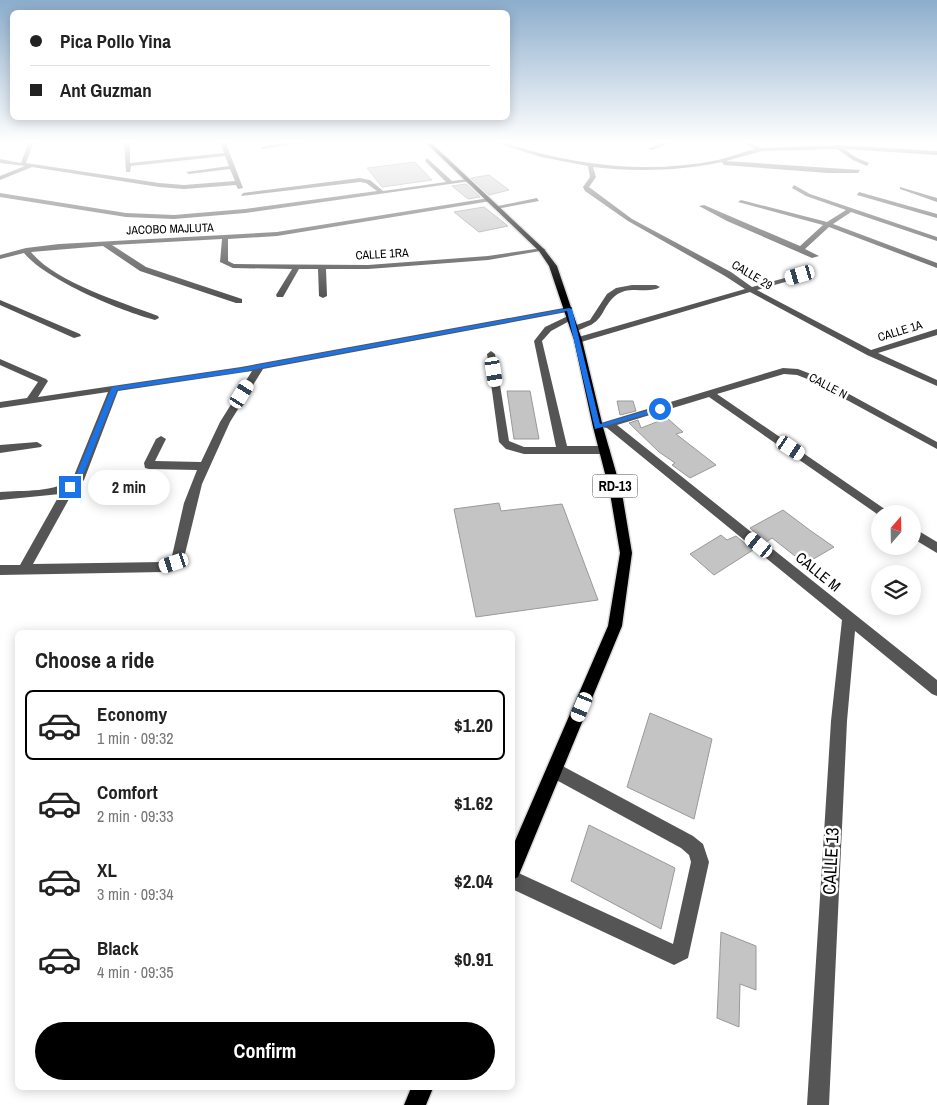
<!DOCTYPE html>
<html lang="en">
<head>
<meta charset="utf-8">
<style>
  body { margin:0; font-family:"Archivo Narrow",sans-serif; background:#f6f6f6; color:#222; height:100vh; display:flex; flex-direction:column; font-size:19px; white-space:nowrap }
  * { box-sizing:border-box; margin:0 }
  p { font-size:16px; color:#767676 }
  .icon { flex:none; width:28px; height:28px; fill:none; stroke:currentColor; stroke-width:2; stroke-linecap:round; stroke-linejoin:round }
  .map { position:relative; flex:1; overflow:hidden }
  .details { position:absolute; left:15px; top:630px; width:500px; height:460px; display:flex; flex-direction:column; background:#fff; border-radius:8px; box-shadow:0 2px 12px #0003 }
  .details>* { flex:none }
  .guide { position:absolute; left:10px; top:10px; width:500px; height:110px; border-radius:8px; box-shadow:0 2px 12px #0003; display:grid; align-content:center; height:110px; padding:0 20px; background:#fff }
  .needle { width:32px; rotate:20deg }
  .buttons { position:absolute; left:871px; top:505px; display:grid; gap:10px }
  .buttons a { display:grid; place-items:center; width:50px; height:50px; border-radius:50%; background:#fff; box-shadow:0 2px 12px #0003; font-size:25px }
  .end { position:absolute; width:22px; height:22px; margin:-11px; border:6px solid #1a73e8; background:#fff; box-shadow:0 0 0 2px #fff }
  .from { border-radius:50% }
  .bubble { position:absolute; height:35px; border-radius:18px; background:#fff; box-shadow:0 2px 12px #0003; font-size:16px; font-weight:700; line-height:35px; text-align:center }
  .car { position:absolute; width:15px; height:30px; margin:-15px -8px; border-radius:6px; box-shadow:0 0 4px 1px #0007; background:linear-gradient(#fff 24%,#345 0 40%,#fff 0 76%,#345 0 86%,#fff 0) }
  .guide b { display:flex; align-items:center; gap:18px; height:48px; font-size:19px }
  .guide b+b { border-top:1px solid #e0e0e0 }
  .guide i { width:12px; height:12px; background:#222 }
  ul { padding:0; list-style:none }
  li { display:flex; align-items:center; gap:15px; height:70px; margin:0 10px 8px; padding:0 10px; border:2px solid transparent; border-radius:8px }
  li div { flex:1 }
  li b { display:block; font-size:19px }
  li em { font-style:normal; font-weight:700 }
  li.current { border-color:#000 }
  li>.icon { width:45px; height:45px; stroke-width:1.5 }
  h2 { padding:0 20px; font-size:22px; line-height:60px }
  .button { display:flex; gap:10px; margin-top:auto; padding:10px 20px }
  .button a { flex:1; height:58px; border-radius:30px; background:#000; color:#fff; font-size:20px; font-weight:700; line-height:58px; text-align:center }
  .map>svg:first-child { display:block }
  .building { fill:#c4c4c4; stroke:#999 }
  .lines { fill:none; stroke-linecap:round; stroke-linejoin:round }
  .major-casing { stroke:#dbdbdb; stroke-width:3 }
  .minor { fill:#555; fill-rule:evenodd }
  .major { fill:#000; fill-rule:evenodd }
  .route { fill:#1a73e8 }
  .labels { text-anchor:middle; stroke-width:5; stroke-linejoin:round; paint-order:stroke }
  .far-street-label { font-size:12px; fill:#000; stroke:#fff }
  .shield { fill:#fff; stroke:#4c4c4c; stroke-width:1 }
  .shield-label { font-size:14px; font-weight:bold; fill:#000 }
  .street-label { font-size:15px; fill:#000; stroke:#fff }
  .near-street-label { font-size:18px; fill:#000; stroke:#fff }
</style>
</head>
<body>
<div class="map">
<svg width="937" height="1105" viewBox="0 0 937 1105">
  <rect width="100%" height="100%" fill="#fff"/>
  <g class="building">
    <path d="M415,162L432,180L382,187L367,168Z"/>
    <path d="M489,175L509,190L489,195L471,178Z"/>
    <path d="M466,184L480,197L468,199L452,186Z"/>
    <path d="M484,207L508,226L479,232L454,212Z"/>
    <path d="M507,391H530L539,439H514Z"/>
    <path d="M617,401H633L636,411L620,415Z"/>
    <path d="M667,418L683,432L676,434L716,465L690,478L672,465L675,463L659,452L629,423L638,420L641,428Z"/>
    <path d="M499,503L501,511L562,504L598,600L476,617L454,509Z"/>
    <path d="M783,510L811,531L834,547L810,561L800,553L795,556L772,538L766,542L750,528Z"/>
    <path d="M721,535L727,540L736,536L753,550L714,575L690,554Z"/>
    <path d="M650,713L712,739L694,819L627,787Z"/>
    <path d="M589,825L675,868L661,929L571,881Z"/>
    <path d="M721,932L756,946V990L740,984L739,1027L717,1018Z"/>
  </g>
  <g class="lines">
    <g class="major-casing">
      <g id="major">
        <path d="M424,141H429L544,249L557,266L582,340L603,427L622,493L632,553L622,626L518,877L512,880V848L608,626L620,553L610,493L593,427L574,340L549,266L539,251Z"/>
        <path d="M411,1088H433L426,1105H404Z"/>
      </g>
    </g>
    <g class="minor">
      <path d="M29,141H34L26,163L159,183L184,185L235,181L230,169L189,174L186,172L229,166L225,156L131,166L130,172H126L124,141H130V163L224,153L220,141H225L243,188L238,189L236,185L184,189L159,187L32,167L0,180V176L25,166L0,163V159L21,163Z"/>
      <path d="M295,141H312L263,149L260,147Z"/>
      <path d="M491,141H499C570,165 645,175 718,160C731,157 742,152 755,149L741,141H748L760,148L838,145L937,151V155L844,149L857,158L869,163L867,166L853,160L837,149L762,151L726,161L860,170L858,173H828L724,165L722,162C679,171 636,172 593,167L596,177L589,187L632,219L731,272L752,287L803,273V277L757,290L871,350L937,329V335L878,353L937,380V386L867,355L750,292L581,342H575V338L745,289L725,276L628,221L585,191L583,187L590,177L588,166L541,157Z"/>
      <path d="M668,141H676L652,150L647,149Z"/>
      <path d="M427,158L452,181L468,179L471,181L245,213L174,219L126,217L0,197V193L126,213L174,215L245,209L377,191L366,183L360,182L241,196L243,193L360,178L370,180L383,191L446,182L425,161Z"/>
      <path d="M794,185L810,194L937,237V241L851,212L833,224L937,263V268L829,227L805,249L819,256L812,258L727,221L699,206L704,205L800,246L823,225L738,202L741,200L827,222L846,210L806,196L792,188Z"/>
      <path d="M900,187L937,198V202L900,189Z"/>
      <path d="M859,192L937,214V218L857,195Z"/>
      <path d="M489,198L491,201L277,236L228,239V261L234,264L368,265L488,256L542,248L546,250L488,260L368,269H326L327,296L323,298L319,296L318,269H299L283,297H277L276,295L292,269L233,268L220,262L222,239L112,245L146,267L242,299V303H236L140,271L103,246L31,252C55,282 121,302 158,316L159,318L155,320C121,311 46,280 24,253L0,259V255L26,248L59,244L277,232Z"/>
      <path d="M537,198L539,201L496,209L493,207Z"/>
      <path d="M632,285H656L660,287C648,295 629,284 615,296C602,307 604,321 586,327C581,329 577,332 571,331V327L590,320L607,294L616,288Z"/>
      <path d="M0,300L80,334L81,336L74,338L0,305Z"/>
      <path d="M569,307H572V311L263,369L230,422L202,484L184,558L178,567L163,572L0,575V565H20L60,494L0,500V492C23,490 56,493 73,478L108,392L0,408V402L27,398L38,382L0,365V359L46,379L48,381L38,397L241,367ZM252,371L220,422L201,462L155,461L166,439L161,436L156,439L144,463L145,468L149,469L197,470L184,503L172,556L163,562L33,564L74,490L84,480L118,391Z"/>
      <path d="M568,316L575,318L551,331L542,341L567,446H605L610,450L605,454H524L506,449L499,442L487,354L491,351L495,354L509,441L524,447H556L534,341L545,327Z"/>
      <path d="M783,368L798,369L816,376L937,442V449L810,380L797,375L784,374L717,394L892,514H880V516L709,397L617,425L937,680V696L932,694L855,631L847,721L829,1105H807L831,721L842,620L607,428L601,427L600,425L601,423Z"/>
      <path d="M37,442L42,445L41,447L0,453V445Z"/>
      <path d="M912,527L937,542V553L912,538Z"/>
      <path d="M555,762L693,836L703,844L709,862L688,958L674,965L512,889V870L673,944L691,862L689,855L681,848L549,776L547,770L549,764Z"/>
    </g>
    <use href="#major" class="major"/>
  </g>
  <linearGradient id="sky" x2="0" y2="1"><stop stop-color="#8cadcc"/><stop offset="0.48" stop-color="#fff"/><stop offset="1" stop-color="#fff" stop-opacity="0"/></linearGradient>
  <rect width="937" height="296" fill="url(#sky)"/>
  <path class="route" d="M569,308L572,309L600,424L660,407L663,409L662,410L595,429L567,311L241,372L117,390L81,480L72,489L66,487L75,478L112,387L241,368Z"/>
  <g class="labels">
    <g class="far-street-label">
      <text transform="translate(170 229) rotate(-2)" y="4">JACOBO MAJLUTA</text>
      <text transform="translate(382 254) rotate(-3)" y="4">CALLE 1RA</text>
      <text transform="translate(752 275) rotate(31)" y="4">CALLE 29</text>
      <text transform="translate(900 331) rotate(-17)" y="4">CALLE 1A</text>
      <text transform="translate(828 386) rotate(28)" y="4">CALLE N</text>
    </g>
    <rect class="shield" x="592.5" y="474.5" width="45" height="23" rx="4"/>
    <g class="shield-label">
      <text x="615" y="491">RD-13</text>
    </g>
    <g class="street-label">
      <text transform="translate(818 572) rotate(39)" y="5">CALLE M</text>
    </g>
    <g class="near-street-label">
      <text transform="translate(831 861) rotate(-87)" y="6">CALLE 13</text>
    </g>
  </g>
</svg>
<div class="buttons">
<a><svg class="needle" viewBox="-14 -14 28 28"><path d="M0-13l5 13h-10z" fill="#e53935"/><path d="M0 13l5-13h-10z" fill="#767676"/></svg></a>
<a><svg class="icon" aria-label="layers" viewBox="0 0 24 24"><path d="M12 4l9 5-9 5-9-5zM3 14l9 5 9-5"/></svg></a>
</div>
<i class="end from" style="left:660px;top:409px"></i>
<i class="end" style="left:70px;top:487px"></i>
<div class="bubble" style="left:88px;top:470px;width:82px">2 min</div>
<i class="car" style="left:800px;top:275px;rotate:254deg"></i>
<i class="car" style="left:494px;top:372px;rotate:171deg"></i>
<i class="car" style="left:242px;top:394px;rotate:32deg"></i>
<i class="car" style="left:791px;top:448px;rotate:124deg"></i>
<i class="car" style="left:759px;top:545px;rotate:309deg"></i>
<i class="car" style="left:174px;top:563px;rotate:252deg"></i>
<i class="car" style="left:582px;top:707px;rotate:203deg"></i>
<div class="guide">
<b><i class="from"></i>Pica Pollo Yina</b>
<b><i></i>Ant Guzman</b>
</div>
<section class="details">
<h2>Choose a ride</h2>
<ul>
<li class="current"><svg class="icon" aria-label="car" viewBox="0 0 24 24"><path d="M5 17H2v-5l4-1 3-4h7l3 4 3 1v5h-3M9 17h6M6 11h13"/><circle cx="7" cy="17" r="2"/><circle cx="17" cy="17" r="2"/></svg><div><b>Economy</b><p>1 min · 09:32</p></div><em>$1.20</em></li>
<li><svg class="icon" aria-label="car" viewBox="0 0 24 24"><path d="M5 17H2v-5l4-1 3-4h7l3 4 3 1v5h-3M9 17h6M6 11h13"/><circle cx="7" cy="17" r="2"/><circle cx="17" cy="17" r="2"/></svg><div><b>Comfort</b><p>2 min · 09:33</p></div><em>$1.62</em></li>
<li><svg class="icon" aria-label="car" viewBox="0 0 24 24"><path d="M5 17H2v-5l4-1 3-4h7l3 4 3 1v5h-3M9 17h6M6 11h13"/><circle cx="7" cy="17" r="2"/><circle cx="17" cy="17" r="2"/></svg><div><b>XL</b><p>3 min · 09:34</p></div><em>$2.04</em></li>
<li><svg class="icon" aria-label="car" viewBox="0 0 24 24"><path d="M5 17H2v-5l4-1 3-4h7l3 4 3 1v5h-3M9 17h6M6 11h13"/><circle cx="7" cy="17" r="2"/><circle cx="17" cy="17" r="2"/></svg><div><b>Black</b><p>4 min · 09:35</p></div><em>$0.91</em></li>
</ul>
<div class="button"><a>Confirm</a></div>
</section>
</div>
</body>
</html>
